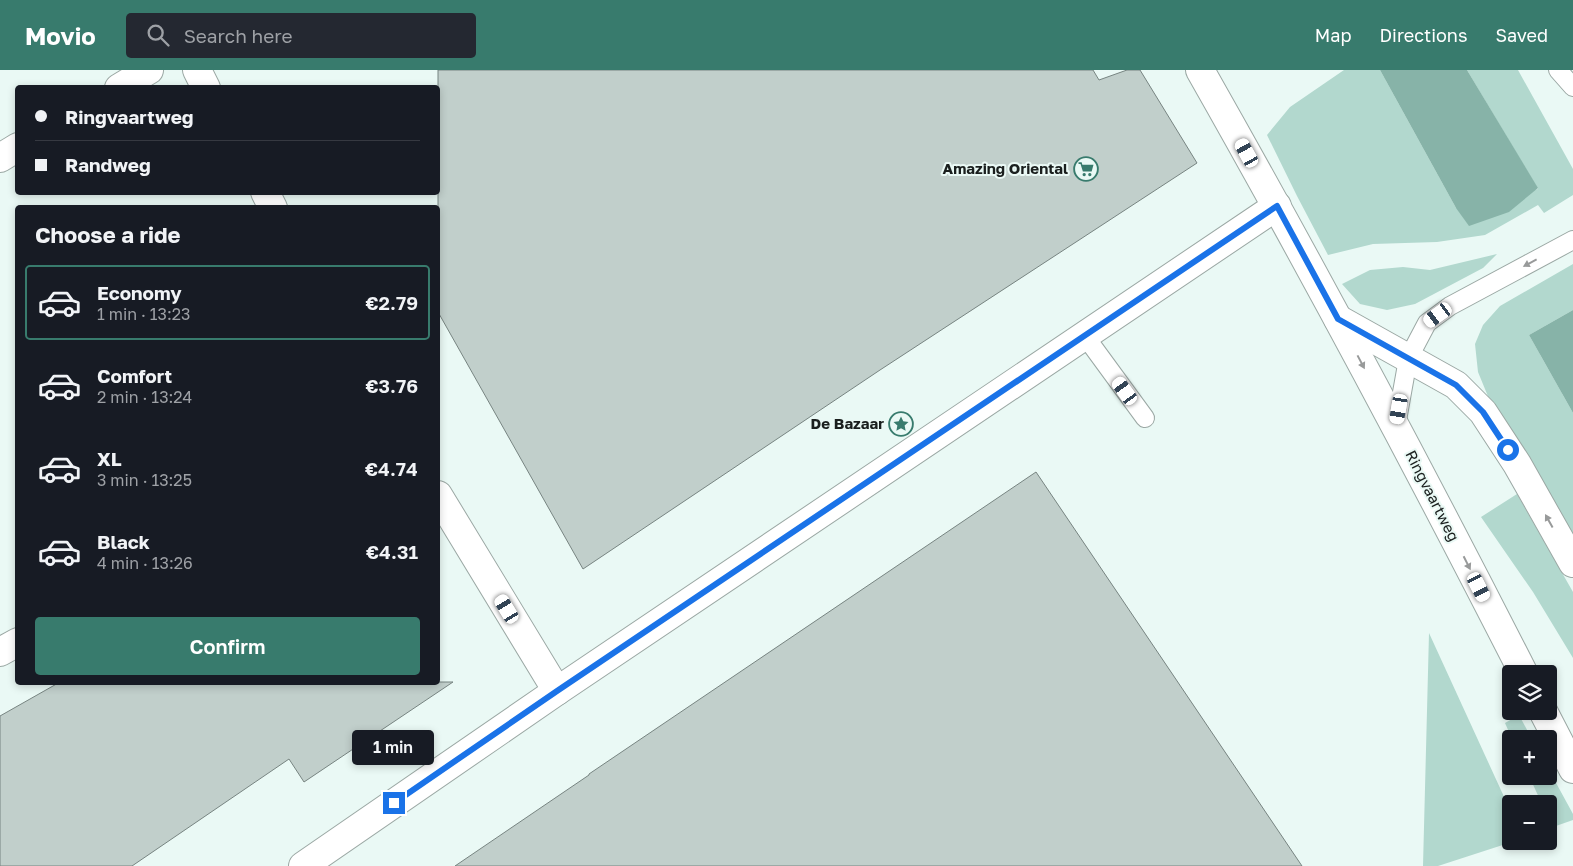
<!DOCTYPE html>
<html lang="en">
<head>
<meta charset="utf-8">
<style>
  body { margin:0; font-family:"Golos Text",sans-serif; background:#242831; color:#f1f3f6; height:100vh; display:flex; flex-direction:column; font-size:19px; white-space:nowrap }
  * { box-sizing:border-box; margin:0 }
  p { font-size:16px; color:#9ea1a6 }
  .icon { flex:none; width:28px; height:28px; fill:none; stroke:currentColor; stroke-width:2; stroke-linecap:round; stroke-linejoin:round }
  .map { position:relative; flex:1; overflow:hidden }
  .side { position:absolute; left:15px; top:135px; width:425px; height:480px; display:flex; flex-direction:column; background:#171b24; border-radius:5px; box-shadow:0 2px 8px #0003 }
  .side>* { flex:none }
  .top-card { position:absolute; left:15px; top:15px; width:425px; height:110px; border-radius:5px; box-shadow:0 2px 8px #0003; display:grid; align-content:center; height:110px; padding:0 20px; background:#171b24 }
  .fabs { position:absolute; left:1502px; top:595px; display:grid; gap:10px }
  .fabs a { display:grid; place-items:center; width:55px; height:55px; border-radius:5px; background:#171b24; box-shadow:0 2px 8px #0003; font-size:25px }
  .end { position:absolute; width:22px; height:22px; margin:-11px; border:6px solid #1a73e8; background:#fff; box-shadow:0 0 0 2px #fff }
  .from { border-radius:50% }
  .bubble { position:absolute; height:35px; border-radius:5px; background:#171b24; box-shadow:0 2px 8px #0003; font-size:16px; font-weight:600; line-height:35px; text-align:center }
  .car { position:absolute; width:15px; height:30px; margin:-15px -8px; border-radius:6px; box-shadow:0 0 4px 1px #0007; background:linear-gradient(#fff 24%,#345 0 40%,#fff 0 76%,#345 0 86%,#fff 0) }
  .top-card b { display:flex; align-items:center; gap:18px; height:48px; font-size:19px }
  .top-card b+b { border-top:1px solid #363941 }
  .top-card i { width:12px; height:12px; background:#f1f3f6 }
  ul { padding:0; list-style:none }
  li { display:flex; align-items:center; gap:15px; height:75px; margin:0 10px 8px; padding:0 10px; border:2px solid transparent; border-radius:5px }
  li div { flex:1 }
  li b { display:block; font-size:19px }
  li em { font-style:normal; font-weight:600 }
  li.current { border-color:#387b6d }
  li>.icon { width:45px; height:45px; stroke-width:1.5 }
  h2 { padding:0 20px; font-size:22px; line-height:60px }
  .button { display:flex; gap:10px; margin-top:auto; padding:10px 20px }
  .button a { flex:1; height:58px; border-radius:5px; background:#387b6d; color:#fff; font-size:20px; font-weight:600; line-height:58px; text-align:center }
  header { display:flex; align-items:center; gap:30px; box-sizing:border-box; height:70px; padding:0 25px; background:#387b6d; color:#fff }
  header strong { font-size:24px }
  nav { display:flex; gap:28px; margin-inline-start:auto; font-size:18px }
  .search { width:350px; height:45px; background:#242831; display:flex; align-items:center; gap:12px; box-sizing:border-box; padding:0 18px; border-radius:5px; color:#9ea1a6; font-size:19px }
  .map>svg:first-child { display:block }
  .green { fill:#b2d8ce }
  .water { fill:#87b3a8 }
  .building { fill:#c1cfcb; stroke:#778481 }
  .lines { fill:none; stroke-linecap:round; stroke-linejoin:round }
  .lane-casing { stroke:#9ba8a4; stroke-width:20 }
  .street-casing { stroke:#9ba8a4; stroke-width:30 }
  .lane { stroke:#fff; stroke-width:18 }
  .street { stroke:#fff; stroke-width:28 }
  .oneway { fill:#989a9a }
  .route { stroke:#1a73e8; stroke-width:6 }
  .labels { text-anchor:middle; stroke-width:4; stroke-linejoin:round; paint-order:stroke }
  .poi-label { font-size:15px; font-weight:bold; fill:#1a1f1e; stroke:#eaf9f5; text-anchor:end }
  .street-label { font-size:15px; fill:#1a1f1e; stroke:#eaf9f5 }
</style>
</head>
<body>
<header>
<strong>Movio</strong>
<div class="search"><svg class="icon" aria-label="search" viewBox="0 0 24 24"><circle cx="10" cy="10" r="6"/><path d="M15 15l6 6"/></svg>Search here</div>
<nav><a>Map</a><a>Directions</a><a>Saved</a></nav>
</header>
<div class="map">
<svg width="1573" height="796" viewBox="0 0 1573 796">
  <rect width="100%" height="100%" fill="#eaf9f5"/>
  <g class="green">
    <path d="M1344,0H1380L1456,138L1538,119L1467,0H1518L1573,99V125L1544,143L1538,135L1485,165L1437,172L1373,174L1328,185L1297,126L1267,65L1290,37Z"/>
    <path d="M1497,184L1483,198L1415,234L1387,240L1360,234L1342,214L1370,200L1403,197L1430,200Z"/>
    <path d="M1573,194V240L1529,265L1573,343V480L1494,341L1478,302L1475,274L1483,255L1500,236Z"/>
    <path d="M1517,424L1573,522V588L1533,522L1481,447Z"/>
    <path d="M1429,563L1511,742V771H1515L1438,796H1423Z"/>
    <path d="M1519,645L1532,669H1512L1505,653Z"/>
    <path d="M1549,700L1573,744V750L1553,757L1549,748V734H1542L1529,706H1549Z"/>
  </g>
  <g class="water">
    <path d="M1380,0H1467L1538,118L1509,142L1469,156L1456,138Z"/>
    <path d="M1573,240V343L1529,265Z"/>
  </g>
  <g class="building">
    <path d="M438,0H1093L1099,10L1127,0H1140L1197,93L880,300L583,499L438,242Z"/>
    <path d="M1036,402L1302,796H455L589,705V704Z"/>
    <path d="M60,612H453L304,712L289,689L132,796H0V646Z"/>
  </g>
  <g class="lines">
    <g class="lane-casing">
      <g id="lane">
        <path d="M1558,0L1573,17"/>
        <path d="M1085,266L1145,348"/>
        <path d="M1396,356L1408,289L1427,253L1450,236L1573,170"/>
      </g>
    </g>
    <g class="street-casing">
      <g id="street">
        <path d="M197,0L206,18"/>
        <path d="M1200,0C1313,199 1420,400 1524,604"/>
        <path d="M119,18L149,0"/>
        <path d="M0,88L18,77"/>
        <path d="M265,122L273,138"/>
        <path d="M1338,249L1456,315L1483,342L1517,394L1573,493"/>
        <path d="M438,425L557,621"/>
        <path d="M0,582L18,572"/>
        <path d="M1543,641L1573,699"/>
        <path d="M303,796L557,621L1277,136"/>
      </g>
    </g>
    <use href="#lane" class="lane"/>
    <use href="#street" class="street"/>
  </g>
  <defs><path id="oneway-solid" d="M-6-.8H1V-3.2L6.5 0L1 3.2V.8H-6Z" transform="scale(1.25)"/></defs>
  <g class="oneway">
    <use href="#oneway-solid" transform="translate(1530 193) rotate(152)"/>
    <use href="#oneway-solid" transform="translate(1361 292) rotate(62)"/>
    <use href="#oneway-solid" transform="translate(1549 451) rotate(-119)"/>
    <use href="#oneway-solid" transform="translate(1467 493) rotate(63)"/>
  </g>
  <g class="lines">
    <path class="route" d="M394,733L557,621L1277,136L1338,249L1456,315L1483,342L1508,380"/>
  </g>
  <defs>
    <g id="supermarket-ring" transform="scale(1.25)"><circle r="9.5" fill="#eaf9f5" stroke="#387b6d" stroke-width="1.5"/><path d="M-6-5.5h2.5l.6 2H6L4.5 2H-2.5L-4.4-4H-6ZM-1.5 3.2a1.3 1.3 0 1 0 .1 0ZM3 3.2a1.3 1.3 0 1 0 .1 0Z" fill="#387b6d"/></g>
    <g id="sight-ring" transform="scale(1.25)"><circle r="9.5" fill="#eaf9f5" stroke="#387b6d" stroke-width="1.5"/><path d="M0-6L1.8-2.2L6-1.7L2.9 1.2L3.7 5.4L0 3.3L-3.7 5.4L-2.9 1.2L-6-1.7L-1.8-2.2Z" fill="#387b6d"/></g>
  </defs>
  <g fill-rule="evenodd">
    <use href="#supermarket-ring" x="1086" y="99"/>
    <use href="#sight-ring" x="901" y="354"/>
  </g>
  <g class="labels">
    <g class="poi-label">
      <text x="1068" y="104">Amazing Oriental</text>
      <text x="884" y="359">De Bazaar</text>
    </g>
    <g class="street-label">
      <text transform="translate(1432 426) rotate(63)" y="5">Ringvaartweg</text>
    </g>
  </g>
</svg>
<div class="fabs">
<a><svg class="icon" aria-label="layers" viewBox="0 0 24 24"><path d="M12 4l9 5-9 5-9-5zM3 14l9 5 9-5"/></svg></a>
<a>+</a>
<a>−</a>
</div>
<i class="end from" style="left:1508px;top:380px"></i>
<i class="end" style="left:394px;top:733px"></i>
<div class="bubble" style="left:352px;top:660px;width:82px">1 min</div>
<i class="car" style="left:1247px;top:83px;rotate:331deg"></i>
<i class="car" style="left:1438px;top:245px;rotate:234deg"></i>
<i class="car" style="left:1125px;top:321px;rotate:324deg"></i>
<i class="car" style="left:1399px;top:339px;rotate:190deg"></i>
<i class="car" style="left:1479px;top:517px;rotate:153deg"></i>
<i class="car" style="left:507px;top:539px;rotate:329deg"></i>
<div class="top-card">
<b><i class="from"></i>Ringvaartweg</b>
<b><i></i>Randweg</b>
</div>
<section class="side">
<h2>Choose a ride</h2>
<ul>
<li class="current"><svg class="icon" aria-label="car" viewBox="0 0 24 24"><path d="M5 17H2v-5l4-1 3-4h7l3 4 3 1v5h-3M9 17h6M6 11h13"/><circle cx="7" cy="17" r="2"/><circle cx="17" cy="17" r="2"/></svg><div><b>Economy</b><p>1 min · 13:23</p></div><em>€2.79</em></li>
<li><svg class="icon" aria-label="car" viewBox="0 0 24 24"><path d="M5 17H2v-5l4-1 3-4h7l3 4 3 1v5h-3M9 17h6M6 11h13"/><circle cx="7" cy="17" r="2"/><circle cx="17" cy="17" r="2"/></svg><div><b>Comfort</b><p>2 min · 13:24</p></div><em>€3.76</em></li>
<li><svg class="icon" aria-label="car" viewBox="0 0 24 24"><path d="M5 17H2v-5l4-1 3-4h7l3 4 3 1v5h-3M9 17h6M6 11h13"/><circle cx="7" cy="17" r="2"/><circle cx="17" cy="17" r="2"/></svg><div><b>XL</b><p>3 min · 13:25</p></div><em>€4.74</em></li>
<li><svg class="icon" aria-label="car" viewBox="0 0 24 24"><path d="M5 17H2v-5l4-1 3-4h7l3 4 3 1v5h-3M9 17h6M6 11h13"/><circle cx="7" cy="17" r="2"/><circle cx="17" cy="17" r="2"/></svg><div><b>Black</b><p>4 min · 13:26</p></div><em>€4.31</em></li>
</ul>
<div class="button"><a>Confirm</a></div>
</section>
</div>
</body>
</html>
